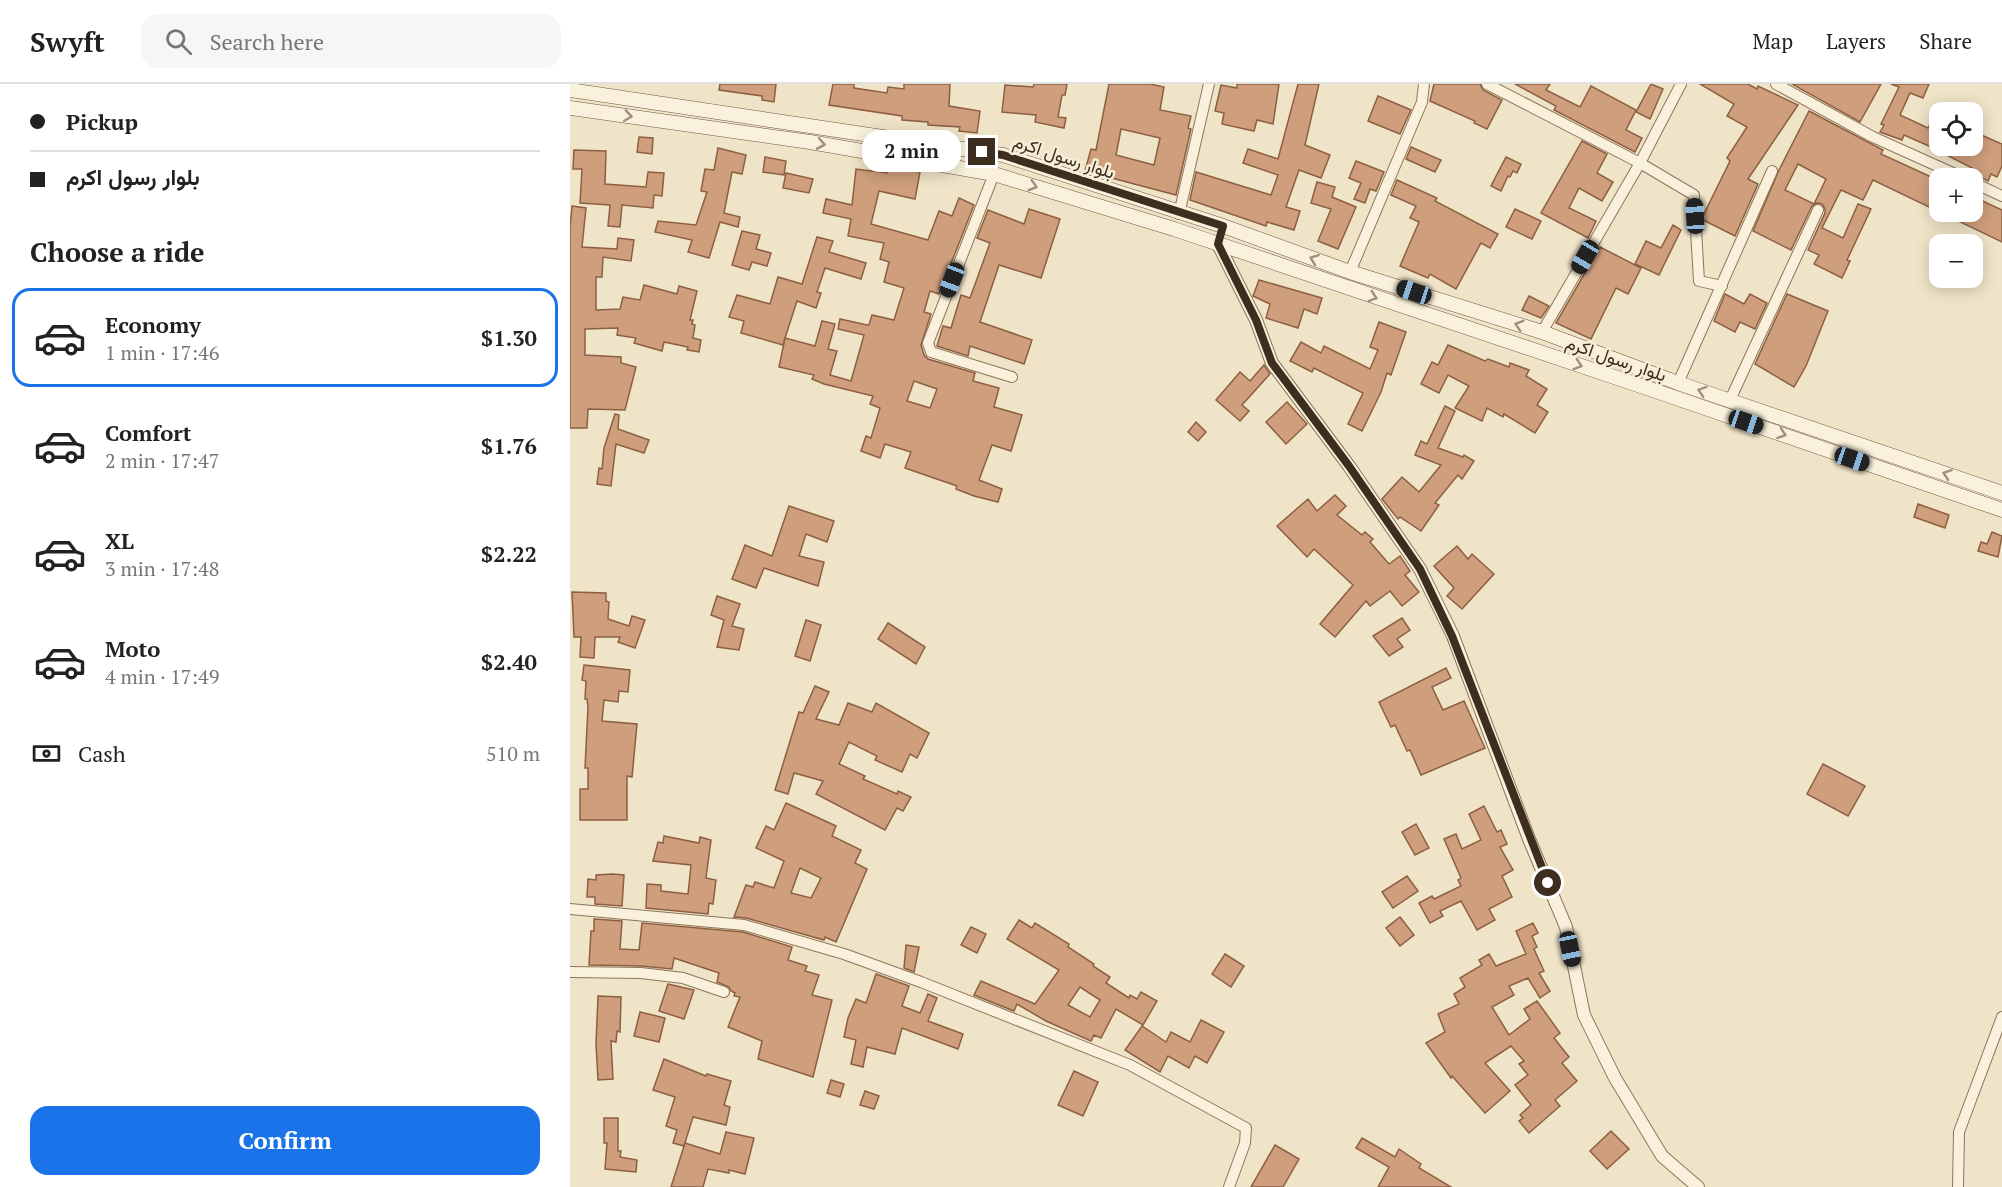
<!DOCTYPE html>
<html lang="en">
<head>
<meta charset="utf-8">
<style>
  body { margin:0; font-family:"PT Serif",Vazirmatn,serif; background:#f6f6f6; color:#222; height:100vh; display:flex; flex-direction:column; font-size:22px; white-space:nowrap }
  * { box-sizing:border-box; margin:0 }
  p { font-size:20px; color:#767676 }
  .icon { flex:none; width:33px; height:33px; fill:none; stroke:currentColor; stroke-width:2; stroke-linecap:round; stroke-linejoin:round }
  .map { position:relative; flex:1; overflow:hidden }
  .side { display:flex; flex-direction:column; background:#fff; width:570px }
  .side>* { flex:none }
  .top-card { display:grid; align-content:center; height:132px; padding:0 30px; background:#fff }
  .fabs { position:absolute; left:1359px; top:18px; display:grid; gap:12px }
  .fabs a { display:grid; place-items:center; width:54px; height:54px; border-radius:12px; background:#fff; box-shadow:0 3px 15px #0003; font-size:30px }
  .end { position:absolute; width:27px; height:27px; margin:-14px; border:8px solid #3d2e20; background:#fff; box-shadow:0 0 0 3px #fff }
  .from { border-radius:50% }
  .bubble { position:absolute; height:42px; border-radius:18px; background:#fff; box-shadow:0 3px 15px #0003; font-size:20px; font-weight:600; line-height:42px; text-align:center }
  .car { position:absolute; width:18px; height:36px; margin:-18px -9px; border-radius:8px; box-shadow:0 0 4px 2px #0007; background:linear-gradient(#222 24%,#8ab4d8 0 40%,#222 0 76%,#8ab4d8 0 86%,#222 0) }
  .top-card b { display:flex; align-items:center; gap:21px; height:57px; font-size:22px }
  .top-card b+b { border-top:2px solid #e0e0e0 }
  .top-card i { width:15px; height:15px; background:#222 }
  ul { padding:0; list-style:none }
  li { display:flex; align-items:center; gap:18px; height:99px; margin:0 12px 9px; padding:0 18px; border:3px solid transparent; border-radius:18px }
  li div { flex:1 }
  li b { display:block; font-size:22px }
  li em { font-style:normal; font-weight:600 }
  li.current { border-color:#1a73e8 }
  li>.icon { width:54px; height:54px; stroke-width:1.5 }
  h2 { padding:0 30px; font-size:27px; line-height:72px }
  .pay { display:flex; align-items:center; gap:15px; height:66px; padding:0 30px; font-size:22px }
  .pay p { margin-inline-start:auto }
  .cta { display:flex; gap:12px; margin-top:auto; padding:12px 30px }
  .cta a { flex:1; height:69px; border-radius:18px; background:#1a73e8; color:#fff; font-size:24px; font-weight:600; line-height:69px; text-align:center }
  header { display:flex; align-items:center; gap:36px; box-sizing:border-box; height:84px; padding:0 30px; background:#fff; border-bottom:2px solid #e0e0e0 }
  header strong { font-size:28px }
  nav { display:flex; gap:33px; margin-inline-start:auto; font-size:21px }
  .search { width:420px; height:54px; background:#f6f6f6; display:flex; align-items:center; gap:15px; box-sizing:border-box; padding:0 21px; border-radius:18px; color:#767676; font-size:22px }
  main { display:flex; flex:1; min-height:0 }
  .map>svg:first-child { display:block }
  .building { fill:#cf9f7d; stroke:#8d5f41; stroke-width:1.5; fill-rule:evenodd }
  .lines { fill:none; stroke-linecap:round; stroke-linejoin:round }
  .minor-casing { stroke:#8d765c; stroke-width:12 }
  .tertiary-casing { stroke:#8d765c; stroke-width:14 }
  .secondary-casing { stroke:#6f573f; stroke-width:15 }
  .minor { stroke:#faf1dc; stroke-width:10 }
  .tertiary { stroke:#faf1dc; stroke-width:12 }
  .secondary { stroke:#faf1dc; stroke-width:14 }
  .oneway { stroke:#9c907e }
  .route { stroke:#3d2e20; stroke-width:8 }
  .labels { text-anchor:middle; stroke-width:5; stroke-linejoin:round; paint-order:stroke }
  .street-label { font-size:18px; fill:#3d2e20; stroke:#f7eed8 }
</style>
</head>
<body>
<header>
<strong>Swyft</strong>
<div class="search"><svg class="icon" aria-label="search" viewBox="0 0 24 24"><circle cx="10" cy="10" r="6"/><path d="M15 15l6 6"/></svg>Search here</div>
<nav><a>Map</a><a>Layers</a><a>Share</a></nav>
</header>
<main>
<section class="side">
<div class="top-card">
<b><i class="from"></i>Pickup</b>
<b><i></i>بلوار رسول اکرم</b>
</div>
<h2>Choose a ride</h2>
<ul>
<li class="current"><svg class="icon" aria-label="car" viewBox="0 0 24 24"><path d="M5 17H2v-5l4-1 3-4h7l3 4 3 1v5h-3M9 17h6M6 11h13"/><circle cx="7" cy="17" r="2"/><circle cx="17" cy="17" r="2"/></svg><div><b>Economy</b><p>1 min · 17:46</p></div><em>$1.30</em></li>
<li><svg class="icon" aria-label="car" viewBox="0 0 24 24"><path d="M5 17H2v-5l4-1 3-4h7l3 4 3 1v5h-3M9 17h6M6 11h13"/><circle cx="7" cy="17" r="2"/><circle cx="17" cy="17" r="2"/></svg><div><b>Comfort</b><p>2 min · 17:47</p></div><em>$1.76</em></li>
<li><svg class="icon" aria-label="car" viewBox="0 0 24 24"><path d="M5 17H2v-5l4-1 3-4h7l3 4 3 1v5h-3M9 17h6M6 11h13"/><circle cx="7" cy="17" r="2"/><circle cx="17" cy="17" r="2"/></svg><div><b>XL</b><p>3 min · 17:48</p></div><em>$2.22</em></li>
<li><svg class="icon" aria-label="car" viewBox="0 0 24 24"><path d="M5 17H2v-5l4-1 3-4h7l3 4 3 1v5h-3M9 17h6M6 11h13"/><circle cx="7" cy="17" r="2"/><circle cx="17" cy="17" r="2"/></svg><div><b>Moto</b><p>4 min · 17:49</p></div><em>$2.40</em></li>
</ul>
<div class="pay"><svg class="icon" aria-label="cash" viewBox="0 0 24 24"><path d="M3 7h18v10H3z"/><circle cx="12" cy="12" r="2"/></svg>Cash<p>510 m</p></div>
<div class="cta"><a>Confirm</a></div>
</section>
<div class="map">
<svg width="1432" height="1103" viewBox="0 0 1432 1103">
  <rect width="100%" height="100%" fill="#f0e4c8"/>
  <g class="building">
    <path d="M150,0H206L204,18L192,16V12L149,6Z"/>
    <path d="M263,0H284V4L317,9L318,3L334,5V0H380L379,22L410,27L407,49L389,47L390,43L358,41V38L332,36V32L259,21Z"/>
    <path d="M464,0H497L495,11H492L488,33L496,34L494,44L465,38L466,31L432,28L435,1L463,3Z"/>
    <path d="M539,0H580L594,3L590,26L621,32L618,44L621,45L606,111L515,87L521,65L526,66ZM551,45L590,54L584,81L546,71Z"/>
    <path d="M667,0H709L703,40L687,36L684,47L652,40L654,29L645,27L651,1L667,4Z"/>
    <path d="M728,0H749L735,61L760,71L751,94L729,86L716,123L730,127L724,146L697,138L696,142L620,116L626,88L701,111L708,91L673,79L678,65L708,75Z"/>
    <path d="M864,0H910L913,6L932,16L917,45L904,39L905,37L860,17Z"/>
    <path d="M945,0H980L976,6L1010,23L1021,2L1066,26L1056,46L1072,54L1065,68L984,26L986,22Z"/>
    <path d="M1081,0L1093,5L1080,35L1066,28Z"/>
    <path d="M1130,0H1178L1187,5L1188,2L1228,21L1178,95L1188,100L1165,152L1133,136V132L1160,77L1157,74L1177,43L1157,32L1164,20Z"/>
    <path d="M1222,0H1311L1290,38Z"/>
    <path d="M1321,0H1359L1353,14L1340,9L1330,31L1358,44L1370,19V62H1402V47L1432,60V82L1427,93L1421,90L1418,97L1408,92L1410,88L1359,62L1334,51L1332,56L1310,48L1314,41L1311,40L1329,3Z"/>
    <path d="M808,12L841,26L830,50L798,37Z"/>
    <path d="M1239,27L1313,66L1311,70L1370,97V128H1402V112L1432,126V158L1303,96L1293,116L1271,106L1252,144L1273,154L1288,120L1301,125L1277,176L1280,177L1272,194L1244,180L1249,171L1238,166L1255,129V125L1252,120L1247,119L1242,122L1221,166L1183,147L1209,86ZM1228,80L1256,95L1244,120L1215,106Z"/>
    <path d="M69,53L83,54L82,70L67,68Z"/>
    <path d="M1012,57L1037,70L1027,89L1043,98L1032,117L1009,104L999,124L1026,137L1018,154L971,129Z"/>
    <path d="M841,63L871,76L865,88L836,75Z"/>
    <path d="M148,64L176,71L172,90L162,88L154,129L170,133L168,143L150,138L139,174L118,168L122,156L85,148L88,137L126,141L137,108L131,107L135,85L144,86Z"/>
    <path d="M4,66L36,67L35,100L76,103L78,88L94,89L92,112L84,111L83,124L52,121L50,143L38,142L40,121L10,119L12,85H3Z"/>
    <path d="M195,73L216,77L214,91L193,88Z"/>
    <path d="M936,73L951,80L947,89L943,87L940,93L938,92L931,107L921,102Z"/>
    <path d="M786,77L814,88L806,107L800,105L795,119L784,115L791,99L779,94Z"/>
    <path d="M318,82L350,88L345,115L309,107L301,140L358,156L369,127L382,132L389,114L404,121L369,210L360,207L354,228L361,230L351,261L354,271L358,275L405,289L403,297L429,304L424,323L452,331L441,367L422,361L409,396L432,405L428,418L404,412L386,405L387,402L335,384L341,368L315,360L310,374L291,367L296,352L301,354L310,324L300,320L303,312L254,300L242,295L244,291L209,283L215,254L213,261L171,249L174,237L159,233L167,211L200,220L208,193L232,200L247,153L263,157L259,168L296,179L291,195L255,184L247,208L251,209L246,224L227,217L215,254L245,262L252,237L265,240L258,265L267,267L260,291L281,297L294,251L268,245L270,235L297,241H299L302,231L324,236L334,204L314,198L319,178L310,175L314,159L278,152L281,135L253,129L256,115L282,121L286,85L317,89ZM344,297L367,305L360,324L337,317Z"/>
    <path d="M216,89L243,95L239,109L213,104Z"/>
    <path d="M827,96L867,114L865,117L928,150L920,164L911,159L886,205L860,190L858,194L830,182L849,138L840,134L846,122L821,111Z"/>
    <path d="M747,98L765,103L762,113L786,123L768,165L748,157L761,125L741,119Z"/>
    <path d="M2,122L16,124L12,163L47,165L48,154L64,156L61,177L33,173L32,193H26V226L50,225L53,213L70,216L74,201L107,210L109,202L127,207L120,236H123L122,240L125,241L123,254L131,256L129,268L117,266L118,263L94,258L92,267L64,259L66,254L47,251L48,244L15,245V271L51,273V279L66,283L55,326L18,325L17,344H0V144Z"/>
    <path d="M459,125L490,135L471,194L429,181L410,238L462,256L454,280L400,262L398,272L367,262L373,242L381,244L391,211L400,214L420,159L407,154L418,126L454,140Z"/>
    <path d="M945,125L971,137L962,155L936,143Z"/>
    <path d="M1103,141L1111,146L1089,191L1065,180L1076,157L1091,164Z"/>
    <path d="M172,147L190,151L186,165L201,169L197,182L182,178L179,186L162,181Z"/>
    <path d="M1030,163L1071,184L1058,210L1046,204L1021,255L986,239Z"/>
    <path d="M689,196L752,214L747,230L734,225L728,244L696,234L700,220L683,212Z"/>
    <path d="M1155,210L1174,220L1180,210L1197,219L1185,245L1170,238L1165,248L1144,237Z"/>
    <path d="M1217,210L1258,227L1236,282L1224,303L1185,280Z"/>
    <path d="M959,212L979,222L971,234L952,226Z"/>
    <path d="M809,238L836,248L821,291L817,289L811,308L792,347L778,340L793,309L744,284L742,288L720,277L731,258L751,269L754,262L800,285L808,266L800,263Z"/>
    <path d="M878,261L915,277L918,275L939,283L940,279L959,286L956,292L977,305L967,321L978,328L965,349L934,330L933,333L917,324L912,337L885,324L899,302L878,291L869,309L851,300L862,278L868,281Z"/>
    <path d="M694,281L700,290L672,321L679,327L670,337L646,316L670,288L680,297Z"/>
    <path d="M717,318L737,340L716,360L696,338Z"/>
    <path d="M875,322L885,327L868,364L893,373L894,371L904,377L892,395L888,391L865,419L869,421L851,447L830,433L828,435L812,415L832,393L849,408L871,381L845,371L851,357L857,360Z"/>
    <path d="M45,330L49,331L48,345L79,356L74,369L46,360L41,402L27,400L29,384L32,385L34,364Z"/>
    <path d="M626,338L636,348L628,357L618,348Z"/>
    <path d="M765,411L776,422L767,431L792,451L795,448L803,455L800,458L819,480L830,472L840,487L835,491L849,508L832,522L820,507L800,522L796,517L765,553L750,540L783,501L744,465L737,473L707,442L738,415L747,427Z"/>
    <path d="M1348,420L1379,431L1375,444L1344,433Z"/>
    <path d="M219,422L264,437L257,458L236,450L229,472L254,478L248,502L194,484L186,504L162,495L175,461L202,472Z"/>
    <path d="M1422,448L1432,452L1428,473L1408,467L1411,458L1417,460Z"/>
    <path d="M887,462L898,475L902,470L924,490L892,525L877,512L884,504L864,482Z"/>
    <path d="M2,508L36,509V517L39,518L38,535L59,542L62,532L75,536L65,564L48,558L50,553H25L24,574L10,573L11,553H4Z"/>
    <path d="M147,512L170,520L162,542L174,545L169,566L147,563L154,536L141,531Z"/>
    <path d="M832,534L840,546L827,555L833,563L819,572L803,552Z"/>
    <path d="M236,536L251,541L240,577L225,572Z"/>
    <path d="M318,539L355,563L346,580L308,555Z"/>
    <path d="M14,581L60,586L58,608L49,607L48,618L34,616L32,637L67,640L62,693L57,692V736H10V705H18V684H15L18,623L17,615H15L16,597L12,596Z"/>
    <path d="M876,584L881,594L862,603L873,626L894,617L915,664L851,691L840,666L837,667L825,641L821,643L809,618Z"/>
    <path d="M245,602L259,608L246,635L269,641L278,619L302,628L306,619L359,649L347,674L340,670L332,688L305,676L307,672L279,658L269,680L295,692L293,695L327,710L328,707L341,713L333,727L327,724L315,746L246,710L253,697L224,689L218,710L205,706L229,628L233,629Z"/>
    <path d="M1253,680L1295,702L1278,732L1237,710Z"/>
    <path d="M216,719L266,742L262,752L291,766L285,779L297,785L266,858L255,853L254,856L176,834L164,833L176,801L183,803L185,798L204,804L214,777L186,764L196,742L204,746ZM230,784L251,794L241,814L221,809Z"/>
    <path d="M914,722L927,748L931,746L937,760L930,763L943,786L932,792L942,813L919,825L925,836L907,846L891,817L870,827L873,832L860,839L849,819L862,812L864,815L891,802L888,796L891,794L874,755L886,750L892,765L911,756L899,730Z"/>
    <path d="M846,740L859,764L845,771L832,748Z"/>
    <path d="M94,752L129,759L130,753L141,756L136,794L146,796L143,820L139,819L138,830L76,824L77,800L91,801V807L118,810L121,781L83,777L88,758L93,759Z"/>
    <path d="M43,790L54,791L52,822L25,820V813H17L18,795L26,796V791Z"/>
    <path d="M837,792L848,807L823,824L812,808Z"/>
    <path d="M830,833L844,851L830,862L816,844Z"/>
    <path d="M24,835L52,837L50,865L69,866L72,839L173,848L222,863L218,876L237,882L235,887L249,891L242,911L262,916L243,993L188,975L192,957L158,943L170,913L164,912L165,909L161,907L159,903L147,898L149,889L104,874L102,885L71,882L19,881L21,847H24Z"/>
    <path d="M449,836L462,844L465,839L499,860L498,863L524,880L523,882L540,893L536,899L559,914L560,911L567,915L571,908L587,917L573,941L546,925L531,954L524,951L521,957L476,937L447,920L444,927L404,911L411,897L465,920L489,886L437,855ZM510,903L530,916L520,933L498,921Z"/>
    <path d="M963,839L968,849L962,852L967,863L964,865L974,887L969,889L980,907L970,914L958,894L939,902L944,911L922,923L939,951L960,935L954,925L967,917L990,949L984,954L999,973L992,979L1007,997L985,1016L990,1022L959,1049L949,1037L953,1034L950,1031L961,1021L945,1001L958,991L949,980L954,977L941,962L915,979L940,1007L915,1029L882,992L881,994L856,959L875,948L868,930L889,920L884,910L895,903L890,894L912,881L909,876L919,870L926,882L956,870L946,847Z"/>
    <path d="M401,843L416,850L407,869L391,861Z"/>
    <path d="M336,861L349,863L344,888L334,884Z"/>
    <path d="M655,870L674,882L661,903L642,890Z"/>
    <path d="M306,890L339,902L332,922L350,929L358,910L367,914L358,937L393,950L388,965L332,944L325,970L297,963L293,983L281,980L286,956L274,953L278,934L286,915L296,919Z"/>
    <path d="M98,900L124,906L114,935L89,927Z"/>
    <path d="M28,912L51,913L50,948L47,947L46,958L41,957L43,995L28,996L26,960Z"/>
    <path d="M70,928L95,934L89,958L64,952Z"/>
    <path d="M631,936L654,948L637,979L625,972L619,984L598,972L590,988L555,966L572,942L596,958L601,948L620,958Z"/>
    <path d="M94,975L136,992L137,990L161,997L154,1021L160,1023L156,1041L123,1033L114,1062L103,1059L107,1046L96,1042L105,1013L83,1006Z"/>
    <path d="M504,987L528,998L513,1032L488,1021Z"/>
    <path d="M261,996L274,1000L270,1013L257,1009Z"/>
    <path d="M295,1007L309,1012L304,1025L290,1021Z"/>
    <path d="M34,1034H48V1067H51L50,1073L67,1076L66,1088L35,1085L37,1059H34Z"/>
    <path d="M1041,1047L1059,1065L1037,1085L1020,1067Z"/>
    <path d="M156,1048L184,1054L175,1090L159,1086V1089L138,1085L133,1103H101L115,1059L150,1070Z"/>
    <path d="M792,1054L825,1073L829,1065L851,1080L849,1084L881,1103H808L819,1083L786,1064Z"/>
    <path d="M705,1061L729,1075L713,1103H681Z"/>
  </g>
  <g class="lines">
    <g class="minor-casing">
      <g id="minor">
        <path d="M917,0L1070,79L1124,111L1129,197L1152,202"/>
        <path d="M1206,0L1303,53L1394,94"/>
        <path d="M424,90L358,259L361,268L442,293"/>
        <path d="M1402,98L1432,112"/>
        <path d="M609,130L639,0"/>
        <path d="M780,188L852,18L854,0"/>
        <path d="M972,248L1070,79L1111,0"/>
        <path d="M1108,299L1202,87"/>
        <path d="M1160,316L1248,126"/>
        <path d="M0,825L174,841L274,870L351,898L560,981L676,1044L675,1059L659,1103"/>
        <path d="M0,888L71,889L113,894L154,908"/>
        <path d="M1388,1103L1389,1048L1432,933"/>
      </g>
    </g>
    <g class="tertiary-casing">
      <path id="tertiary" d="M648,160L686,236L702,279L779,382L850,485L883,552L959,755L996,843L1014,931L1045,994L1092,1072L1128,1103"/>
    </g>
    <g class="secondary-casing">
      <g id="secondary">
        <path d="M0,6L433,71L653,142L780,188L972,248L1108,299L1432,409"/>
        <path d="M0,24L240,58L424,90L604,145L1071,302L1432,426"/>
      </g>
    </g>
    <use href="#minor" class="minor"/>
    <use href="#tertiary" class="tertiary"/>
    <use href="#secondary" class="secondary"/>
  </g>
  <defs><path id="oneway-chevron" d="M-2-3.5L2.5 0L-2 3.5" fill="none" stroke-width="1.6" stroke-linecap="round" stroke-linejoin="round" transform="scale(1.5)"/></defs>
  <g class="oneway">
    <use href="#oneway-chevron" transform="translate(58 32) rotate(8)"/>
    <use href="#oneway-chevron" transform="translate(251 60) rotate(10)"/>
    <use href="#oneway-chevron" transform="translate(463 102) rotate(17)"/>
    <use href="#oneway-chevron" transform="translate(744 175) rotate(-160)"/>
    <use href="#oneway-chevron" transform="translate(803 213) rotate(18)"/>
    <use href="#oneway-chevron" transform="translate(949 241) rotate(-163)"/>
    <use href="#oneway-chevron" transform="translate(1008 281) rotate(18)"/>
    <use href="#oneway-chevron" transform="translate(1132 307) rotate(-162)"/>
    <use href="#oneway-chevron" transform="translate(1212 350) rotate(19)"/>
    <use href="#oneway-chevron" transform="translate(1377 390) rotate(-161)"/>
  </g>
  <g class="lines">
    <path class="route" d="M412,68L433,71L653,142L648,160L686,236L702,279L779,382L850,485L882,552L978,799"/>
  </g>
  <g class="labels">
    <g class="street-label">
      <text transform="translate(494 73) rotate(18)" y="6">بلوار رسول اکرم</text>
      <text transform="translate(1046 275) rotate(19)" y="6">بلوار رسول اکرم</text>
    </g>
  </g>
</svg>
<div class="fabs">
<a><svg class="icon" aria-label="locate" viewBox="0 0 24 24"><circle cx="12" cy="12" r="6"/><path d="M12 2v4M12 18v4M2 12h4M18 12h4"/></svg></a>
<a>+</a>
<a>−</a>
</div>
<i class="end from" style="left:978px;top:799px"></i>
<i class="end" style="left:412px;top:68px"></i>
<div class="bubble" style="left:292px;top:46px;width:99px">2 min</div>
<i class="car" style="left:1125px;top:132px;rotate:357deg"></i>
<i class="car" style="left:1015px;top:173px;rotate:210deg"></i>
<i class="car" style="left:382px;top:196px;rotate:201deg"></i>
<i class="car" style="left:844px;top:208px;rotate:288deg"></i>
<i class="car" style="left:1176px;top:338px;rotate:109deg"></i>
<i class="car" style="left:1282px;top:375px;rotate:109deg"></i>
<i class="car" style="left:1000px;top:865px;rotate:168deg"></i>
</div>
</main>
</body>
</html>
